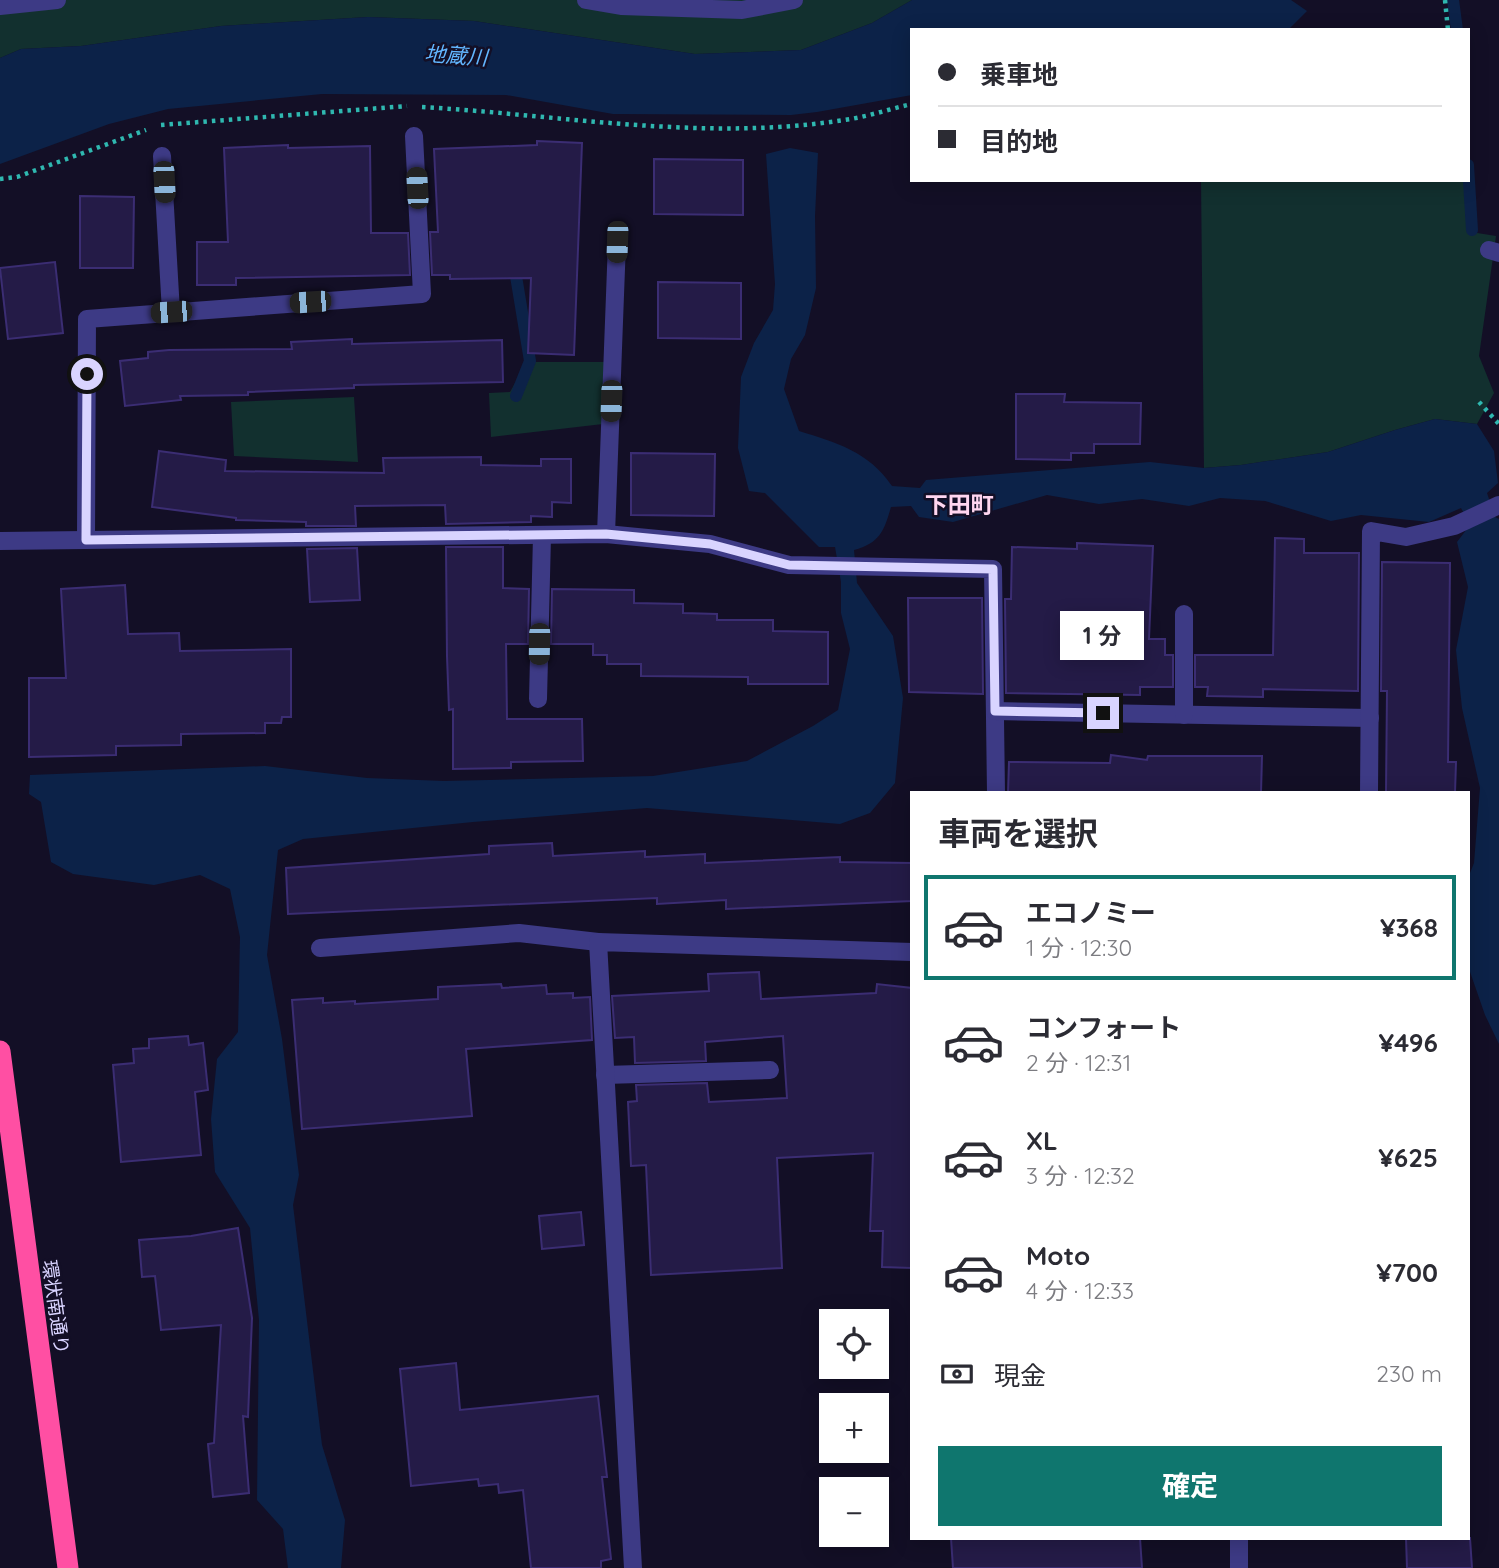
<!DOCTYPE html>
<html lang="ja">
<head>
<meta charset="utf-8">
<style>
  body { margin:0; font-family:Quicksand,"Noto Sans JP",sans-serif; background:#f2f2f3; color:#2b2b33; height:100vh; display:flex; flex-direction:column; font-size:26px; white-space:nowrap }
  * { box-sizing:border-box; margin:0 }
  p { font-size:23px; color:#7c7c81 }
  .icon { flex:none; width:38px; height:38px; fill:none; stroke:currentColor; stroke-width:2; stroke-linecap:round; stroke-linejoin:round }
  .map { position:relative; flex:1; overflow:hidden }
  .details { position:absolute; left:910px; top:791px; width:560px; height:749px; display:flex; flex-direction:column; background:#fff; border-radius:0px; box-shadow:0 4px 18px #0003 }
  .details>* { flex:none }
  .banner { position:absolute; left:910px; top:28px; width:560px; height:154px; border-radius:0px; box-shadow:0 4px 18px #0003; display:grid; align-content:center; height:154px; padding:0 28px; background:#fff }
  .tools { position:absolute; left:819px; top:1309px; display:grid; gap:14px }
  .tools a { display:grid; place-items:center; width:70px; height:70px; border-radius:0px; background:#fff; box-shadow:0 4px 18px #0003; font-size:35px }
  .end { position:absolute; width:32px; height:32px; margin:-16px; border:9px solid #d9d4ff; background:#111; box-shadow:0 0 0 4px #111 }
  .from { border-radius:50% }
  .bubble { position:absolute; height:49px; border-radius:0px; background:#fff; box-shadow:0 4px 18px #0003; font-size:23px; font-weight:700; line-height:49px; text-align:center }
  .car { position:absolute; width:21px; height:42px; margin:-21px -10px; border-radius:9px; box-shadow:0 0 5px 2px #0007; background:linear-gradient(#222 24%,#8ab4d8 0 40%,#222 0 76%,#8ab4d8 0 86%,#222 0) }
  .banner b { display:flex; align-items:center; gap:24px; height:66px; font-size:26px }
  .banner b+b { border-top:2px solid #e1e1e2 }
  .banner i { width:18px; height:18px; background:#2b2b33 }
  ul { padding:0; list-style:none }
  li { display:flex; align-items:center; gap:21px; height:105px; margin:0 14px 10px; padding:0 14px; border:4px solid transparent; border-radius:0px }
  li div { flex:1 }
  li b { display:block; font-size:26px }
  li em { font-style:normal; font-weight:700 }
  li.on { border-color:#0f766e }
  li>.icon { width:63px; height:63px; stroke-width:1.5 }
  h2 { padding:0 28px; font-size:32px; line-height:84px }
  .pay { display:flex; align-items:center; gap:18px; height:77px; padding:0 28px; font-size:26px }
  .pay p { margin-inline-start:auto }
  .primary-button { display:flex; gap:14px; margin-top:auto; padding:14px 28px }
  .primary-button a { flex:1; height:80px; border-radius:0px; background:#0f766e; color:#fff; font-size:28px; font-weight:700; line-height:80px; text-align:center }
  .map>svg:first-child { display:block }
  .green { fill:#12302f }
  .water { fill:#0c2248 }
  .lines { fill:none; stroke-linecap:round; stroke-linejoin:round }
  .stream { stroke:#0c2248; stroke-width:12 }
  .building { fill:#241b47; stroke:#3b2d73; stroke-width:2 }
  .path { stroke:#2fb8b0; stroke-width:4.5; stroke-dasharray:3.5 5; stroke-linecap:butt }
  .street { stroke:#3d3a85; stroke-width:18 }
  .highway { stroke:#ff4fa3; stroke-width:21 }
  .route { stroke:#d9d4ff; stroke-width:9 }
  .labels { text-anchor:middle; stroke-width:5; stroke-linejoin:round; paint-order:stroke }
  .street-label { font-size:19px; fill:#d9d4ff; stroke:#130f26 }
  .water-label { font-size:21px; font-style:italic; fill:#62b6ff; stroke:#130f26 }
  .quarter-label { font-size:23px; font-weight:bold; fill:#ffd6f0; stroke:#130f26 }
</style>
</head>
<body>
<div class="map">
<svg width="1499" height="1568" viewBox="0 0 1499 1568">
  <rect width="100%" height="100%" fill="#130f26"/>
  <g class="green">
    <path d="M0,0H912L872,23L801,50L695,54L474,21L368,17L221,26L81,46L21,49L0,58Z"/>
    <path d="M1201,180H1466L1471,232L1496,236L1479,356L1494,393L1477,424L1435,419L1395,430L1328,452L1241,465L1204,468Z"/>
    <path d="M527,362H605L603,424L491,437L489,393L510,392Z"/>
    <path d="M354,397L358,462L234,456L231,402Z"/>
  </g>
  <g class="water">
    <path d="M912,0H1291L1307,11L1288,30H912V95L817,112L791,115L613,114L506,95L322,94L168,109L109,124L0,164V58L21,49L81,46L221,26L368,17L474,21L695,54L801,50L872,23Z"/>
    <path d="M790,148L818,153L815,216L816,288L805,335L791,359L784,389L799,431C837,443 868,451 892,486L920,488L926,480L1150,462L1204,468L1241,465L1328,452L1395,430L1435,419L1477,424L1494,451L1498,483L1487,493L1495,517L1499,519V1044L1485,1015L1468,966V878L1474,863L1480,788L1462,708L1456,650L1468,587L1457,542L1470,525L1461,508L1429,522L1361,515L1331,521L1265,501L1220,498L1189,506L1142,499L1099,504L1047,495L953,522L919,517L911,506L891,507C884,531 880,543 854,550L857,583L893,636L903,698L895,783L870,813L840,824L647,808L473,822L303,839L278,850L267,955L282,1039L299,1175L293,1205L322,1445L345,1520L341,1568H288L283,1529L257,1500L259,1320L250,1228L215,1172L211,1119L217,1059L238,1032L240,937L230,889L200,875L154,885L73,874L51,862L41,802L29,794L30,775L265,766L367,778L444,781L653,776L747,761L813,726L838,710L850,649L841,613V582L835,547H819L765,493L749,491L738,448L741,377L754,343L773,310L775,284L766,154Z"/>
  </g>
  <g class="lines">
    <g class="stream">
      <path d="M1453,0L1457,30"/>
      <path d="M1468,165L1472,230"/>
      <path d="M514,264L530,361L516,396"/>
    </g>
  </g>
  <g class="building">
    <path d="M537,141L582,143L574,355L528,353L531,278L450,279V275H432L430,232H438L434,149L537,145Z"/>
    <path d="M288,145V148L370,146L371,233H408L410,275L236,278V285H197V242H228L224,148Z"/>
    <path d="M654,159L743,160V215L654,214Z"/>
    <path d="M80,196L134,197L133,268H80Z"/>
    <path d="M55,262L63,333L8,339L0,268Z"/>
    <path d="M658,282L741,283V339L658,338Z"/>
    <path d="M352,339V344L502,340L503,382L354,385V388L248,392V395L180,396L181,400L125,406L120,361L148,358V352L169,350L292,349L291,342Z"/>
    <path d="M1016,394H1065L1064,402L1141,403L1140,444H1094V453H1071V460L1016,459Z"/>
    <path d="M159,451L226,460L225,471L384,473L383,458L481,457V465L541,466V459H571V503L552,502V517L531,516V522L446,524L445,505L355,506L356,526H306V522L236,520V518L152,507Z"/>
    <path d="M631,453L715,454L714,516L631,515Z"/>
    <path d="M1275,538L1304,539V553H1359L1358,691L1263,689V697L1207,696L1208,687H1195V655H1273Z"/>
    <path d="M1077,543L1153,546L1149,639H1165V655H1173V687H1140V695L1006,693L1005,599H1011L1012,547L1077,549Z"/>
    <path d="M446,547H503V588L529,589L528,644H506L507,719H582L583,761L511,762V768L453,769V709L449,710L447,656Z"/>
    <path d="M357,548L360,600L310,602L307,549Z"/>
    <path d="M1382,562L1450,563L1448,762H1456L1455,793H1386L1387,691H1381Z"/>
    <path d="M125,585L128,634L179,633L180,651L291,649V717H282L281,723H265V733L181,734V745L116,746V755L29,757V678H66L61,589Z"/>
    <path d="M552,589L634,590V603L683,604V613L717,614V620H773V631L828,632V684H748V677L641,676V664H607V655H593V644H551Z"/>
    <path d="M908,598H982L983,694L909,692Z"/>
    <path d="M1111,755L1147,760L1148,756H1262L1261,793H1008L1009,762L1110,763Z"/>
    <path d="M552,843L553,856L645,851V857L705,854V863L840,857V862L912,863V901L726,909V900L657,904V898L288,914L286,868L489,854V846Z"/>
    <path d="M759,972L761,999L876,993L877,984L912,988V1268L882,1267L883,1231H870L873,1153L777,1158L782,1268L651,1275L646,1165L631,1166L628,1102L637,1101L636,1085L707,1083L709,1102L787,1098L783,1036L705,1042L706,1061L635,1063L634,1037L615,1038L612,996L709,991L708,974Z"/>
    <path d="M501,984L502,988L546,985L547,994L573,993V998L590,997L592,1040L466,1049L472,1116L302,1129L292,1000L323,998V1003L355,1001V1004L438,999V987Z"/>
    <path d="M188,1036L189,1045L203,1043L208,1090L195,1092L201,1155L121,1162L113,1065L134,1063L133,1049L149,1048V1039Z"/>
    <path d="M581,1212L584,1245L542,1249L539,1216Z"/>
    <path d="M238,1228L252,1318L248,1417L243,1416L249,1493L213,1497L208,1444L214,1443L221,1325L161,1330L155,1276L142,1277L139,1240L191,1236Z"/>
    <path d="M456,1363L460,1410L598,1396L607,1477H602L611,1559L601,1561V1568H531L523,1490L499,1493L498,1484L479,1486L478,1479L411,1486L400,1369Z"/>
    <path d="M951,1538H1140L1142,1568H953Z"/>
    <path d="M1406,1538H1470L1472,1568H1407Z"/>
  </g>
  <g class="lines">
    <g class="path">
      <path d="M1445,0L1448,30"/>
      <path d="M422,107C562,115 704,142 844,120C867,117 889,109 912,104"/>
      <path d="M161,125L407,106"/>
      <path d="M0,179L17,177L146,130"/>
      <path d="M1479,402L1499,424"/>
    </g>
    <g class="street">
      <path d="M586,0L621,6L742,10L794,0"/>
      <path d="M0,6L57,0"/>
      <path d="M162,156L171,312"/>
      <path d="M1489,250L1499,253"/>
      <path d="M606,534L617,242"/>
      <path d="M86,540L87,319L422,294L414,136"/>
      <path d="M0,541L606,534L710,544L789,565L993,569L996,793"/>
      <path d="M538,699L542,536"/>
      <path d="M995,711L1370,718"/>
      <path d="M1184,715V614"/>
      <path d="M1369,793L1371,531L1406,537L1454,526L1499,505"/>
      <path d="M320,948L519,933L598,942"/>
      <path d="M605,1075L770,1070"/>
      <path d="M633,1568L598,942L912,952"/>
      <path d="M1239,1568V1538"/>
    </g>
    <path class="highway" d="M0,1051L68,1568"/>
  </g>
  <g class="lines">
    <path class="route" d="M87,374L86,540L606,534L710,544L789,565L993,569L995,711L1103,713"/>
  </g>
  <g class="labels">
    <g class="street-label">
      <text transform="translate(56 1307) rotate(82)" y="7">環状南通り</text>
    </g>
    <g class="water-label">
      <text transform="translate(456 56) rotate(4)" y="7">地蔵川</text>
    </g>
    <g class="quarter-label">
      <text x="959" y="513">下田町</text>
    </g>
  </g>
</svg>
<div class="tools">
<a><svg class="icon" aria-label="locate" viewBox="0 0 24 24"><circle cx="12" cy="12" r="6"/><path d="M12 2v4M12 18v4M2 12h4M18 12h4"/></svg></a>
<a>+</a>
<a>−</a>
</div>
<i class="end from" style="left:87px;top:374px"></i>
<i class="end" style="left:1103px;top:713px"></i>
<div class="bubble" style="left:1060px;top:611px;width:84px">1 分</div>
<i class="car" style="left:164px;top:182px;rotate:177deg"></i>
<i class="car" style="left:417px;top:188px;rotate:357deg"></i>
<i class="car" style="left:617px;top:242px;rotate:182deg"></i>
<i class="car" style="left:310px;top:302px;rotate:266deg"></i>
<i class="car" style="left:171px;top:312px;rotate:266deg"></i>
<i class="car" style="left:611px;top:401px;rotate:182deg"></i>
<i class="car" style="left:539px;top:644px;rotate:181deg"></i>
<div class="banner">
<b><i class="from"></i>乗車地</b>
<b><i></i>目的地</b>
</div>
<section class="details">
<h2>車両を選択</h2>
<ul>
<li class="on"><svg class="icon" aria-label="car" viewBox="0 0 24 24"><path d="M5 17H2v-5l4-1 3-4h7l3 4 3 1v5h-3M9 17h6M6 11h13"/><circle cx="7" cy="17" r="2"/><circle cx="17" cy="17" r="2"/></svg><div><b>エコノミー</b><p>1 分 · 12:30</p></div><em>¥368</em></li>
<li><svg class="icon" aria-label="car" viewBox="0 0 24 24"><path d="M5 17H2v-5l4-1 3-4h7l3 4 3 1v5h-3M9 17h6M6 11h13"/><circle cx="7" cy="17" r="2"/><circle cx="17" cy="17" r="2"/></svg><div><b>コンフォート</b><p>2 分 · 12:31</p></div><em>¥496</em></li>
<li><svg class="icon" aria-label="car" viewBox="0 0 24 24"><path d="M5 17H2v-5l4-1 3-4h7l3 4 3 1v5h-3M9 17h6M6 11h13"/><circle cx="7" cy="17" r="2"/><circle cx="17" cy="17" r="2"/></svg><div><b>XL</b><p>3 分 · 12:32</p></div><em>¥625</em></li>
<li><svg class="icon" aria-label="car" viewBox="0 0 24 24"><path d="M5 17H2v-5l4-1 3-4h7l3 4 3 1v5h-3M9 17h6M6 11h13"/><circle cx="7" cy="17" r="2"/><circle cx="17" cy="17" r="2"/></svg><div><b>Moto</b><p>4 分 · 12:33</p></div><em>¥700</em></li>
</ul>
<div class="pay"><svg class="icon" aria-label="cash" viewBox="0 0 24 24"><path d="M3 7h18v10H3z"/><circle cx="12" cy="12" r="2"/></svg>現金<p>230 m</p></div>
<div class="primary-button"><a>確定</a></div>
</section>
</div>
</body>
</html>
